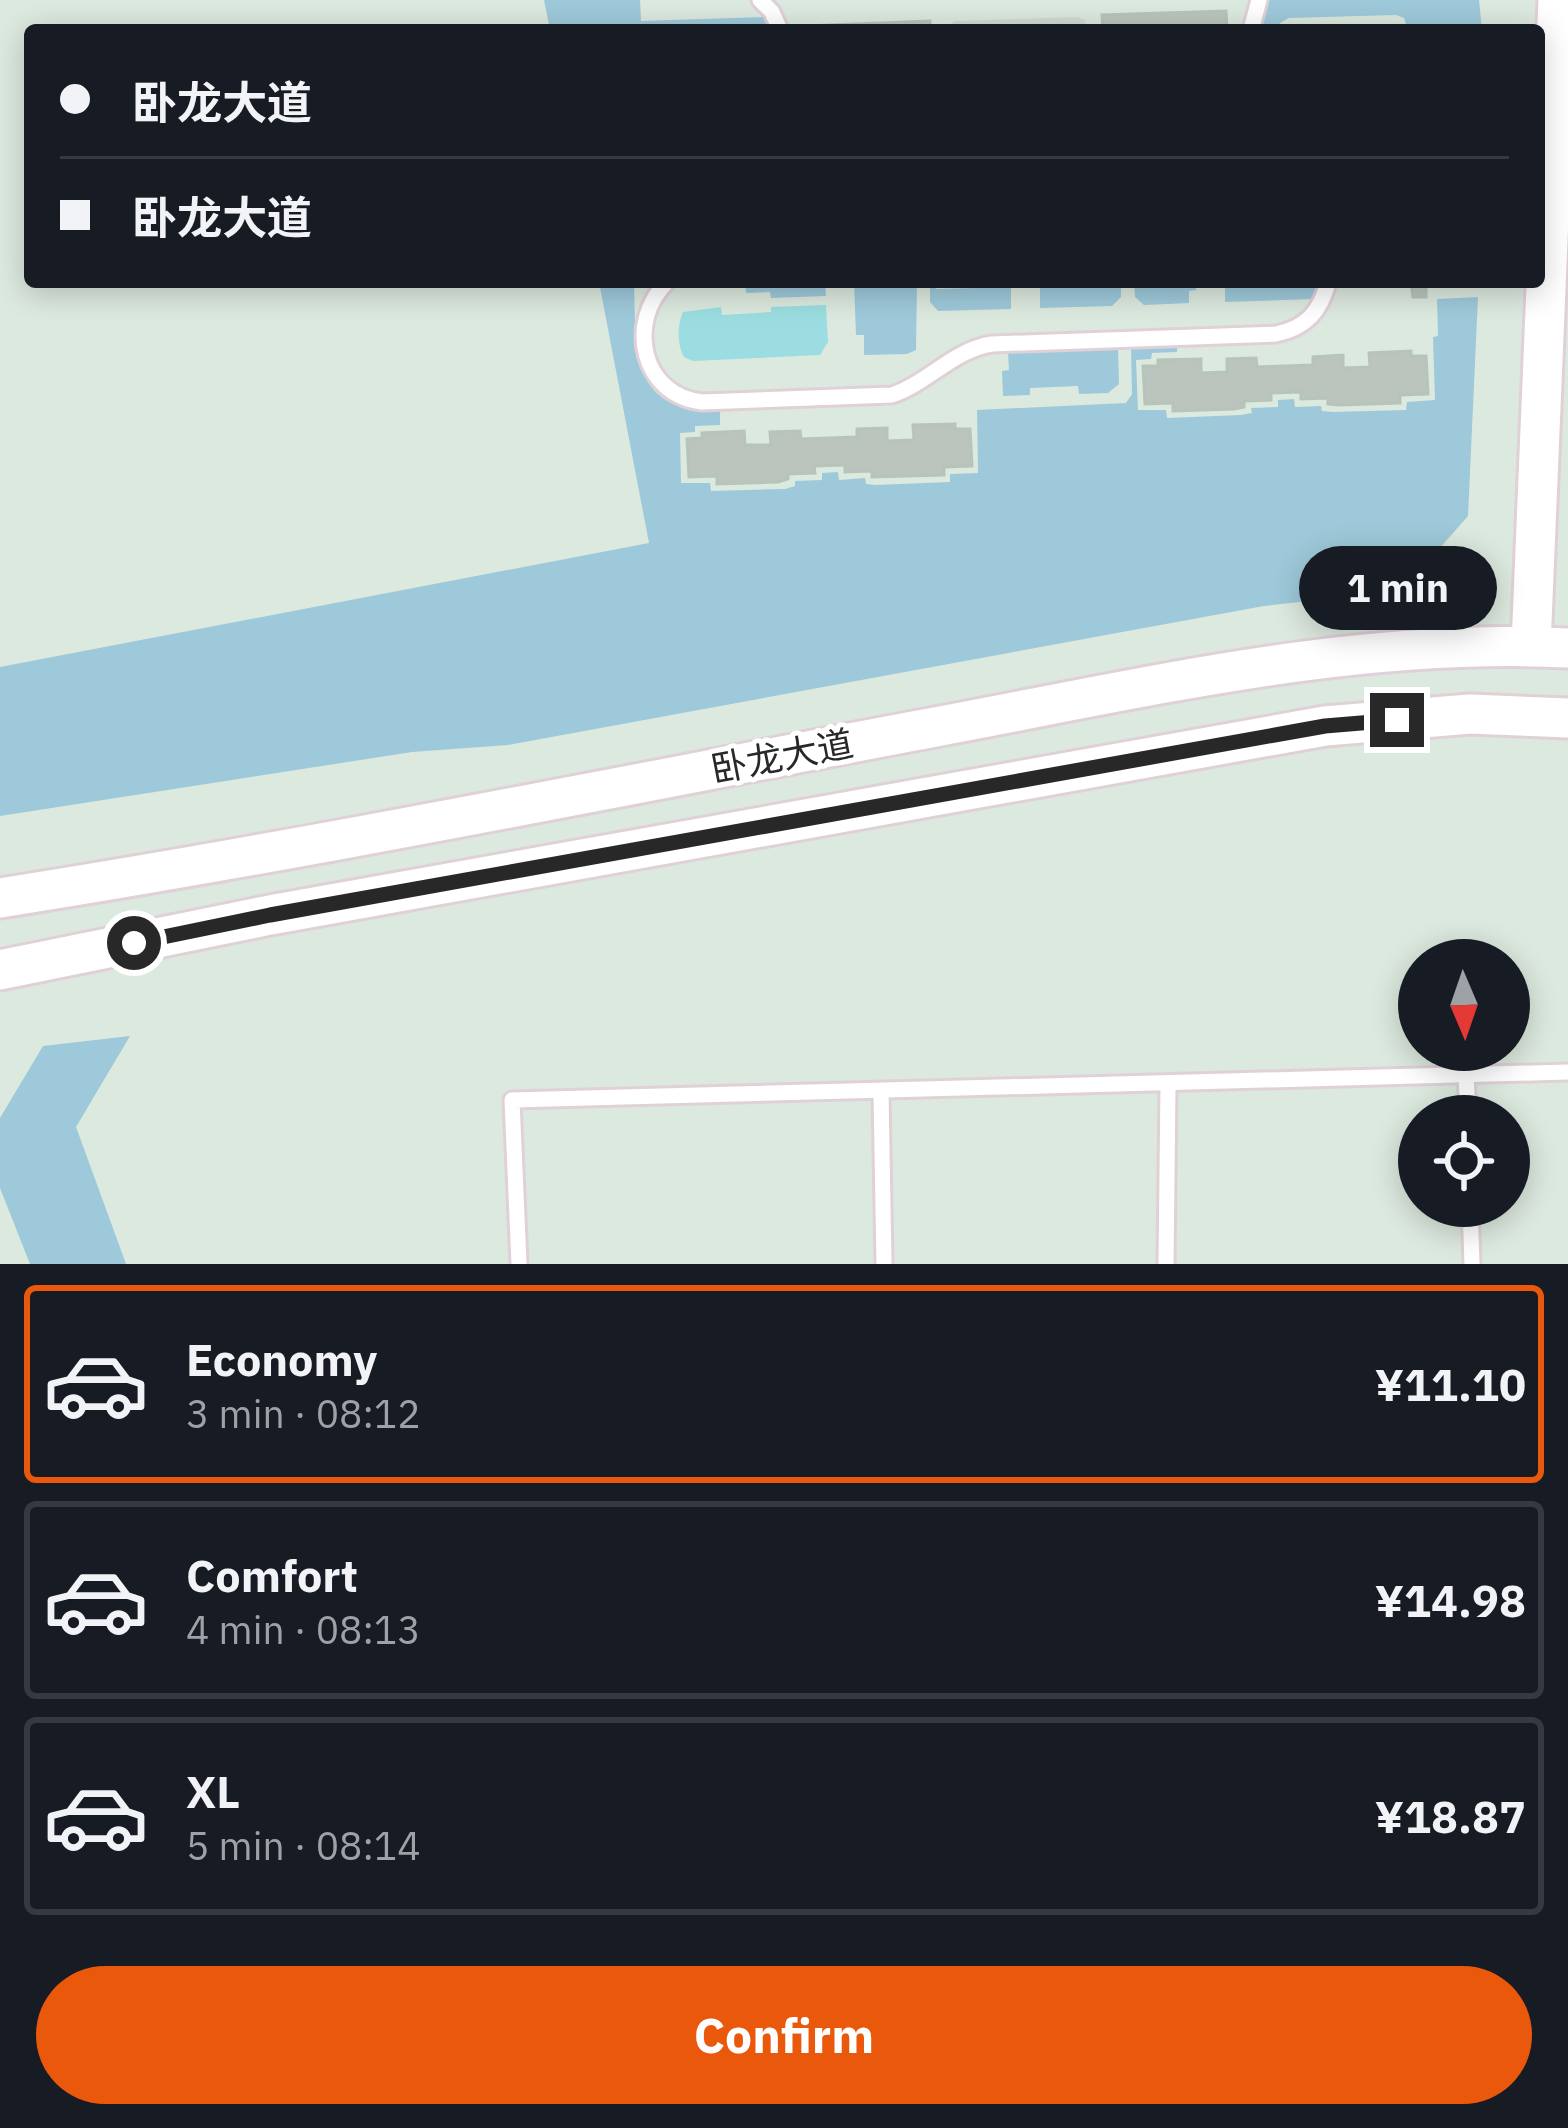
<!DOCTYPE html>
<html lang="en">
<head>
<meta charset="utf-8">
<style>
  body { margin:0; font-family:"IBM Plex Sans","Noto Sans SC",sans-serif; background:#20242c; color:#f1f3f6; height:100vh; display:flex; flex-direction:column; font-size:45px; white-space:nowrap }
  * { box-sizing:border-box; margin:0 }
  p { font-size:39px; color:#9ea1a6 }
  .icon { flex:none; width:66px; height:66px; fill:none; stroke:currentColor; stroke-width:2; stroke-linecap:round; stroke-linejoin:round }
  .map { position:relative; height:1264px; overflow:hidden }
  .details { display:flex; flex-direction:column; background:#171b24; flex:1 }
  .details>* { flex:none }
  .guide { position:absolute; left:24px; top:24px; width:1521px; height:264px; border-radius:12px; box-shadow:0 6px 30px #0003; display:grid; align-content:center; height:264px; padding:0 36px; background:#171b24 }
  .needle { width:78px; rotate:178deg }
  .tools { position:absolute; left:1398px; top:939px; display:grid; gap:24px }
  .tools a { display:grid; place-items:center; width:132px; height:132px; border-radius:50%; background:#171b24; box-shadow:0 6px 30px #0003; font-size:60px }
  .end { position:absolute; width:54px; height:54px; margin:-27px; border:15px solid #282828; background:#fff; box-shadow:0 0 0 6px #fff }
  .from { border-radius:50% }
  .bubble { position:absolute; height:84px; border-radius:42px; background:#171b24; box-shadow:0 6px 30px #0003; font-size:39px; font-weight:700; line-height:84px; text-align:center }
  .guide b { display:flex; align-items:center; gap:42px; height:114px; font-size:45px }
  .guide b+b { border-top:3px solid #363941 }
  .guide i { width:30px; height:30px; background:#f1f3f6 }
  ul { padding:21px 0 0; list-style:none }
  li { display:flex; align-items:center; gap:36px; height:198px; margin:0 24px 18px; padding:0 12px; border:6px solid #363941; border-radius:12px }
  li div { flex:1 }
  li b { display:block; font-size:45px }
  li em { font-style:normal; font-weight:700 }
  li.current { border-color:#ea580c }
  li>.icon { width:108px; height:108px; stroke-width:1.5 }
  .button { display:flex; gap:24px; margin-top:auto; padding:24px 36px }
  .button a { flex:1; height:138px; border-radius:72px; background:#ea580c; color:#fff; font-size:48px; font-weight:700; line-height:138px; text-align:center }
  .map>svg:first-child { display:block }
  .green { fill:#9ec9da }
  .pitch { fill:#9bdde0 }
  .plaza { fill:#d2dad4 }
  .building { fill:#bbc5bd; stroke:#b6c4ba; stroke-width:3 }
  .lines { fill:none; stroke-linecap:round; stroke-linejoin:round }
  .lane-casing { stroke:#e0d1d9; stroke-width:21 }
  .secondary-casing { stroke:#e0d1d9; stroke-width:45 }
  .lane { stroke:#fff; stroke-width:15 }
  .secondary { stroke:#fff; stroke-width:39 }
  .route { stroke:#282828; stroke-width:15 }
  .labels { text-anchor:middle; stroke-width:10; stroke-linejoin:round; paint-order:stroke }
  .street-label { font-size:36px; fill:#282828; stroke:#fff }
</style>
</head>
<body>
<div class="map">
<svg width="1568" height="1264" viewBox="0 0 1568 1264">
  <rect width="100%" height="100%" fill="#dce9de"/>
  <g class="green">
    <path d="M544,0H640L641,21L765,17L772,30H550Z"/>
    <path d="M1269,0H1479L1482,30H1408L1404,18L1396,15L1289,18L1280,23L1278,30H1259Z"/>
    <path d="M599,282H634C636,352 631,415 720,410V425L695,426V432L680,433L681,483H710L711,491L785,489L795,486V481L822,480V473L838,472L839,480L865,478L866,484L876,485L950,482V474L978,473L977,410L1126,403L1132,394L1131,348L1177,346V352L1152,353L1151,359L1136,360L1138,410H1166L1167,418L1241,415L1252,413L1251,408L1278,407V400L1294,399L1295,407L1321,406L1322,411L1332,412L1406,410L1407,402L1435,400L1433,337L1438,336L1437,299L1478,297L1468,516L1402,591L1264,606L508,745L412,752L0,816V667L649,543Z"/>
    <path d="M745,282H825L826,296L771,298L770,292L746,293Z"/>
    <path d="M854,282H917L916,350L907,354L864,355V335H856Z"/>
    <path d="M930,282H935L936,289L1011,287V309L938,311L930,302Z"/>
    <path d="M1121,282V297L1112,306L1040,308V286Z"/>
    <path d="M1134,282H1196V290L1189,291V303L1144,305L1135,297Z"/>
    <path d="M1225,282H1271L1272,287L1319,286L1314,299L1225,302Z"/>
    <path d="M1118,348L1119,384L1108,393L1079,394L1078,386L1030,388V395L1003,396L1002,371L1009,370L1008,352Z"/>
    <path d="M130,1036L76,1127L126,1264H30L0,1188V1118L43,1046Z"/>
  </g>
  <path class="pitch" d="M826,305L828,342L820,355L693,361L684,357C677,345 677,324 683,312L721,307L722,315L771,312V307Z"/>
  <path class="plaza" d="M1077,17L1085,20L1088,30H945L954,21Z"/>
  <g class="building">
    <path d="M1226,11L1227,30H1103L1102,15Z"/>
    <path d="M930,21V30H806V26Z"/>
    <path d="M1411,282H1426V297H1413Z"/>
    <path d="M1411,351V356H1426L1428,394L1400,395V403L1338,405L1328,404V398L1301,399V392L1271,393V400L1244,401V407L1234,409L1173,411V403L1145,404L1143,366H1158V360L1201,359V373L1227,372V359L1256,358L1257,367L1313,365V357L1343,355V368L1370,367L1369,353Z"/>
    <path d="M955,424V429H970L972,466L944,467V475L872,477V471L845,472V465L814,466L815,473L788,474V479L778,482L717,484V476L689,477L687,439L702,438V433L744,431L745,445H771L770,432L800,431L801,439L857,437V429L887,428V441L914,440L913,425Z"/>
  </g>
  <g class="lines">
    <g class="lane-casing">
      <g id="lane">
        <path d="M760,0L772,12L780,30"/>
        <path d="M1251,30L1259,0"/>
        <path d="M667,282C626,322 641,395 702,402L892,395C928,383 953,350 992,344L1276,334C1306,328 1321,311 1328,282"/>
        <path d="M1466,1074L1468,1116"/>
        <path d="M881,1093L884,1264"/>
        <path d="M1470,1206L1472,1264"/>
        <path d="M519,1264L512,1100L1568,1072"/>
        <path d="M1166,1264L1168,1085"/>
      </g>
    </g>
    <g class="secondary-casing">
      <g id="secondary">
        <path d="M1531,646L1558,0"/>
        <path d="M0,898C311,849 620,786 930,728C1140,689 1353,637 1568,648"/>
        <path d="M0,970L270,915L1325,726L1470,714L1568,718"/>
      </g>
    </g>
    <use href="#lane" class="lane"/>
    <use href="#secondary" class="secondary"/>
  </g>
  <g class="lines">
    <path class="route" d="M134,943L270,915L1325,726L1397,720"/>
  </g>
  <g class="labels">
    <g class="street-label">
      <text transform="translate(782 756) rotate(-11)" y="13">卧龙大道</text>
    </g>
  </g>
</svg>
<div class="tools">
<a><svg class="needle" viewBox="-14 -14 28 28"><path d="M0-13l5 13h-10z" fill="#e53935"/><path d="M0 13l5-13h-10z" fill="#9ea1a6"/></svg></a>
<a><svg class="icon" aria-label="locate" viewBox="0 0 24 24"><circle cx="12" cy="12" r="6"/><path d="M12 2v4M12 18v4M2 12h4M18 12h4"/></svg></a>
</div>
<i class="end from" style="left:134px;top:943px"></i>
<i class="end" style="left:1397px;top:720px"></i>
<div class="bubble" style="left:1299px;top:546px;width:198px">1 min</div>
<div class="guide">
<b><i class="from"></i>卧龙大道</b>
<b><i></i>卧龙大道</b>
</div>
</div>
<section class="details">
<ul>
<li class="current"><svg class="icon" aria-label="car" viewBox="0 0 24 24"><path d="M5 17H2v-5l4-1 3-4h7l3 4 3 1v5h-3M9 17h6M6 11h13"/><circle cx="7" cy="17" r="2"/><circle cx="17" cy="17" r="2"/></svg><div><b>Economy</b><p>3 min · 08:12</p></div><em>¥11.10</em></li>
<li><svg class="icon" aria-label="car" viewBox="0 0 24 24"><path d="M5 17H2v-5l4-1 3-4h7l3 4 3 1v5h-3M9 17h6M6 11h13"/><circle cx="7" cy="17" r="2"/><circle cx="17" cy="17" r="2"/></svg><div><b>Comfort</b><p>4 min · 08:13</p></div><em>¥14.98</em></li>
<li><svg class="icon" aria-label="car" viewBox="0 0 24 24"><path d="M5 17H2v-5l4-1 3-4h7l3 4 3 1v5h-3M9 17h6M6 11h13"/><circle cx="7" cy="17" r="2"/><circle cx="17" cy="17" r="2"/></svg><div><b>XL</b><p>5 min · 08:14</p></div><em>¥18.87</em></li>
</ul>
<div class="button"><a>Confirm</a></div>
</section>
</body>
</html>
